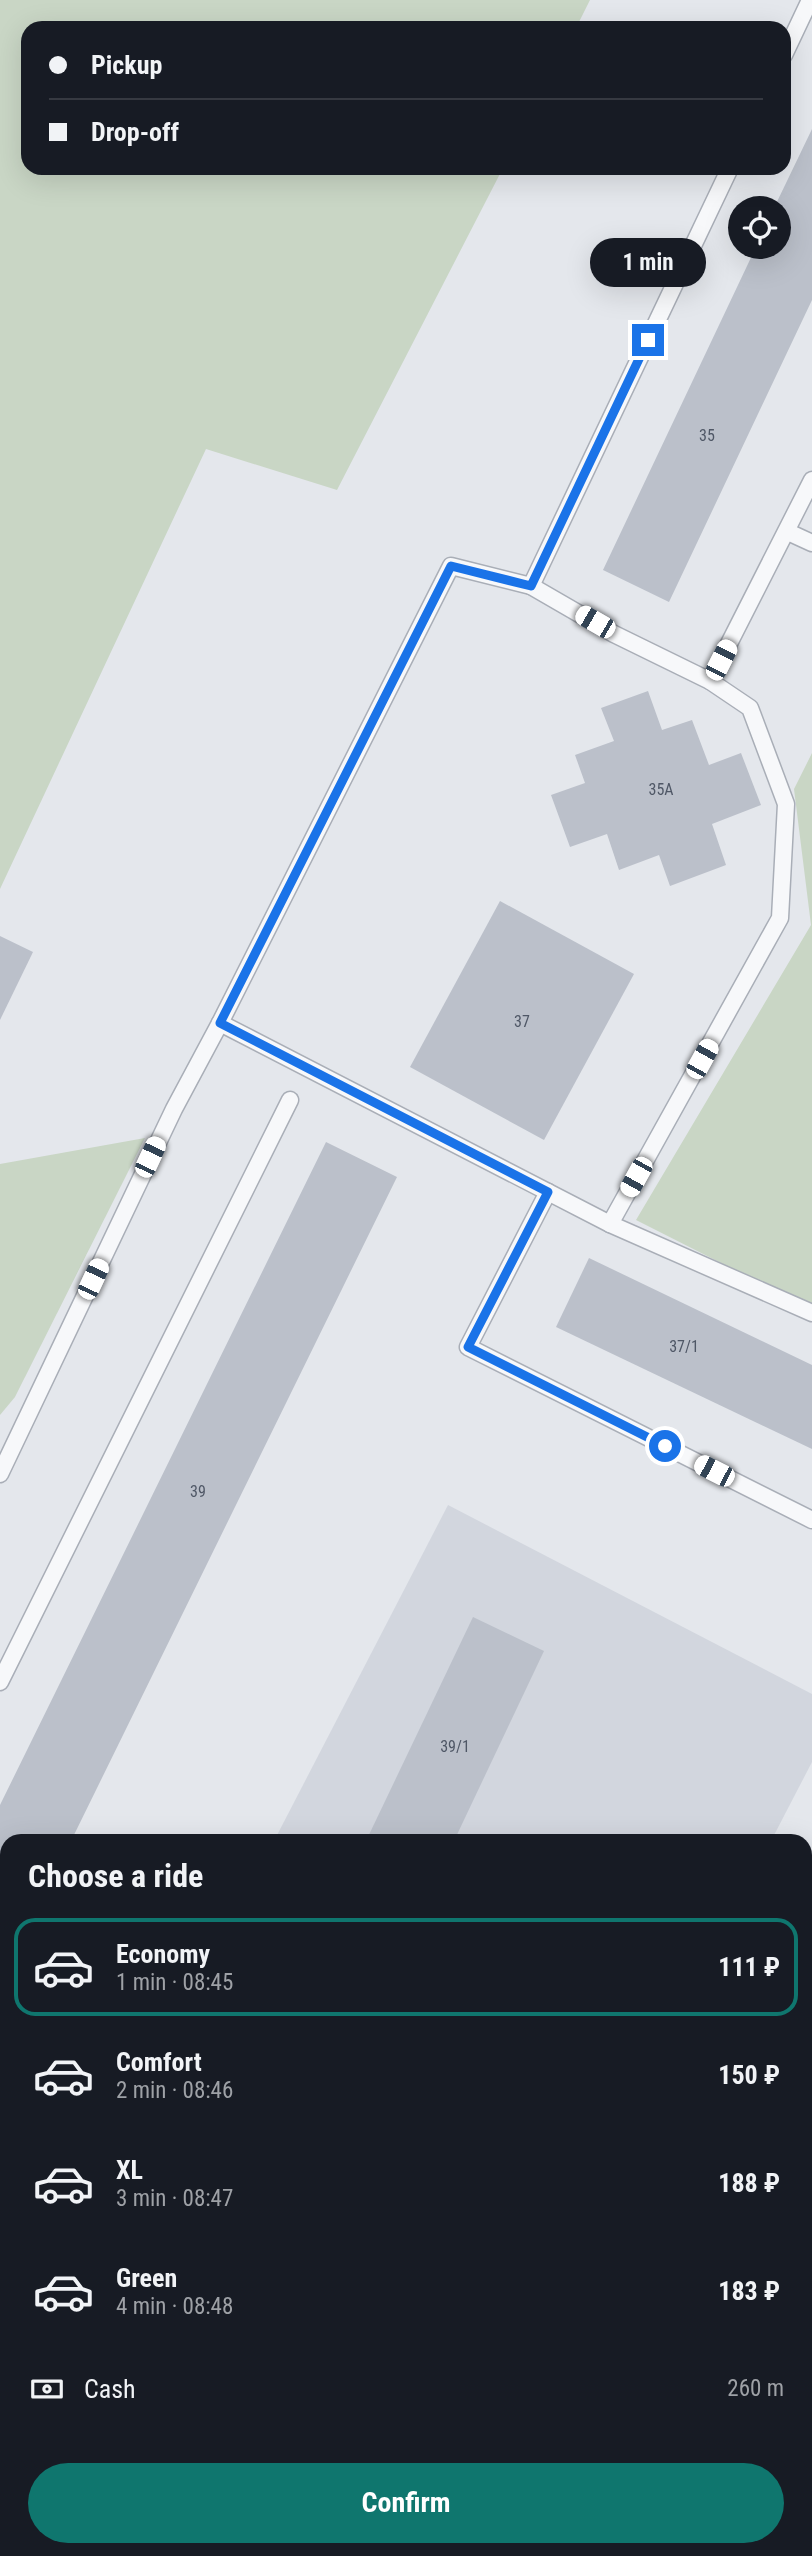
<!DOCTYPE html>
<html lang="en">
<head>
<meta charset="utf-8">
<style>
  body { margin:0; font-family:"Roboto Condensed",sans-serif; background:#20242c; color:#f1f3f6; height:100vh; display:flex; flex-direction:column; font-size:26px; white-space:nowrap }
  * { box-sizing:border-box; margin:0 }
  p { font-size:23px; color:#9ea1a6 }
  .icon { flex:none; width:38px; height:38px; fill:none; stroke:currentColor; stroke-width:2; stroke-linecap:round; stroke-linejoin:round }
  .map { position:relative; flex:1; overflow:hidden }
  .side { position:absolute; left:0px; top:1834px; width:812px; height:723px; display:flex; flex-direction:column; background:#171b24; border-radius:21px 21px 0 0; box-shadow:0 7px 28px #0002 }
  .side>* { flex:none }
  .hud { position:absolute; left:21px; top:21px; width:770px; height:154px; border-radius:21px; box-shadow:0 7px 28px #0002; display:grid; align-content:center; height:154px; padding:0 28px; background:#171b24 }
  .controls { position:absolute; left:728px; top:196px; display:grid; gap:14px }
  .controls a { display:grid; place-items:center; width:63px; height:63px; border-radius:50%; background:#171b24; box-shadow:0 7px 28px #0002; font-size:35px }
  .end { position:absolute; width:32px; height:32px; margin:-16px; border:9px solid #1a73e8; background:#fff; box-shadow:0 0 0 4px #fff }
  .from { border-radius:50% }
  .bubble { position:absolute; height:49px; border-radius:24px; background:#171b24; box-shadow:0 7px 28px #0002; font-size:23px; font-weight:700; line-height:49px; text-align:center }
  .car { position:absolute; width:21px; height:42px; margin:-21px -10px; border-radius:9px; box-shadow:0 0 5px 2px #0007; background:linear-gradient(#fff 24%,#345 0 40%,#fff 0 76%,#345 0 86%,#fff 0) }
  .hud b { display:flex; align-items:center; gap:24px; height:66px; font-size:26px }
  .hud b+b { border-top:2px solid #363941 }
  .hud i { width:18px; height:18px; background:#f1f3f6 }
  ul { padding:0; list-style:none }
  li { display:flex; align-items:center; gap:21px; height:98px; margin:0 14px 10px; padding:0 14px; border:4px solid transparent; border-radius:21px }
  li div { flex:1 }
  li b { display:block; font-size:26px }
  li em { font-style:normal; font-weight:700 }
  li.active { border-color:#0f766e }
  li>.icon { width:63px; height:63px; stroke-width:1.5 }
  h2 { padding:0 28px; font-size:32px; line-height:84px }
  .pay { display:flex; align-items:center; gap:18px; height:77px; padding:0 28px; font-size:26px }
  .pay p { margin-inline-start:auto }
  .primary-button { display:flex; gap:14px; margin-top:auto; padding:14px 28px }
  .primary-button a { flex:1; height:80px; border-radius:42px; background:#0f766e; color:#fff; font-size:28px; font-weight:700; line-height:80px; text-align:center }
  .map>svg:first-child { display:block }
  .built { fill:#d2d6de }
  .green { fill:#c9d6c5 }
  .building { fill:#bbc0ca }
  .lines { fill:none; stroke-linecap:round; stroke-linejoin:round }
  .service-casing { stroke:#a9aeb7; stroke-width:19 }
  .minor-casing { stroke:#a9aeb7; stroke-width:37 }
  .secondary-casing { stroke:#a9aeb7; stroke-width:42 }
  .service { stroke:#f7f8fa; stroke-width:16 }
  .minor { stroke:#f7f8fa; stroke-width:33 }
  .secondary { stroke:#fff; stroke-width:38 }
  .route { stroke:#1a73e8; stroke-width:9 }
  .labels { text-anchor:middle; stroke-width:5; stroke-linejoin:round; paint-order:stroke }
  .number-label { font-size:16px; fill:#4f5766 }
</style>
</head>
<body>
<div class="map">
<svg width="812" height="2556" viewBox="0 0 812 2556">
  <rect width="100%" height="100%" fill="#e4e7ec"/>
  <path class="built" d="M448,1505L812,1694V1762L771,1841H274Z"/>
  <g class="green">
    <path d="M0,0H590L576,28H28V168H503L337,490L206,449L0,889Z"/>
    <path d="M812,753V1309L636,1220L811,925L794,789Z"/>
    <path d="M145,1138L15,1397L0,1415V1164Z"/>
  </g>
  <g class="building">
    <path d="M812,129V300L669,602L603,570L756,247H779V208H774Z"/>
    <path d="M648,691L662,730L692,720L709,765L741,753L761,805L712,824L726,865L670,886L659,855L619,870L607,834L570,847L551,795L585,783L575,755L614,741L601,708Z"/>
    <path d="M500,901L634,974L544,1140L410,1067Z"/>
    <path d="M0,936L33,952L0,1020Z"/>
    <path d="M326,1142L397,1177L71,1841H7V1928L0,1925V1805Z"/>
    <path d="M589,1258L812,1365V1449L556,1327Z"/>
    <path d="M473,1617L544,1651L454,1841H366Z"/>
    <path d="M0,2085L7,2088V2219L0,2215Z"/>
    <path d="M717,2550H746L759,2556H715Z"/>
  </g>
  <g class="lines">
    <g class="service-casing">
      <g id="service">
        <path d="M784,55L810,0"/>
        <path d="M788,532L812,543"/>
        <path d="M531,586L614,634L710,681L750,708L786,804L780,918L610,1224"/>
        <path d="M710,681L812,480"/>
        <path d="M220,1023L610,1224L812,1313"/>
        <path d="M548,1192L468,1347L812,1520"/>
        <path d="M0,1474L174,1109L220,1023L451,566L531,586L730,168"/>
        <path d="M0,1682L290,1100"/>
        <path d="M0,2004L7,2007"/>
        <path d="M805,2148L812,2136"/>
        <path d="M805,2292L812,2295"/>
        <path d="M805,2497L812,2500"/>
        <path d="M595,2556L598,2550"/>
      </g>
    </g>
    <g class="minor-casing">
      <path id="minor" d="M226,2556L229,2550"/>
    </g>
    <g class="secondary-casing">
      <g id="secondary">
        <path d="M0,2395L7,2398"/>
        <path d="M332,2550L345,2556"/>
      </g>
    </g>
    <use href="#service" class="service"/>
    <use href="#minor" class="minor"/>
    <use href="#secondary" class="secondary"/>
  </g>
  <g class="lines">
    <path class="route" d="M648,340L531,586L451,566L220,1023L548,1192L468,1347L665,1446"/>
  </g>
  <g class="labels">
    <g class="number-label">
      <text x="707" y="441">35</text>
      <text x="661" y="795">35А</text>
      <text x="522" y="1027">37</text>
      <text x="684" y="1352">37/1</text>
      <text x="198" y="1497">39</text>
      <text x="455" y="1752">39/1</text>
    </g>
  </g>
</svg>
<div class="controls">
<a><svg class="icon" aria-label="locate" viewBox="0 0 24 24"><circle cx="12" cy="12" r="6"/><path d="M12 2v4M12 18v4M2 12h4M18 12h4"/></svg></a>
</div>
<i class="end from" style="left:665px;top:1446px"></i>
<i class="end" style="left:648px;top:340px"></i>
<div class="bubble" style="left:590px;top:238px;width:116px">1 min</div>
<i class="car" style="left:595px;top:622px;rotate:300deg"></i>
<i class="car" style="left:721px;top:660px;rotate:27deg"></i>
<i class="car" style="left:702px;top:1059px;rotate:29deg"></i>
<i class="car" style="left:150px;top:1157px;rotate:25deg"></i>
<i class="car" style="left:636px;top:1177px;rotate:209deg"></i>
<i class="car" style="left:93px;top:1279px;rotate:25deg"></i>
<i class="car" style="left:714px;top:1471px;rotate:297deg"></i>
<div class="hud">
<b><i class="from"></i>Pickup</b>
<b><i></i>Drop-off</b>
</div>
<section class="side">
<h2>Choose a ride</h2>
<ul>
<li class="active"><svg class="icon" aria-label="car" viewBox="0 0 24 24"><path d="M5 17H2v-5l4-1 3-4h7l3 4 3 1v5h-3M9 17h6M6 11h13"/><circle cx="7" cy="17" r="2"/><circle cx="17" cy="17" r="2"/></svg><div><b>Economy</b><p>1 min · 08:45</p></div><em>111 ₽</em></li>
<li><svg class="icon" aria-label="car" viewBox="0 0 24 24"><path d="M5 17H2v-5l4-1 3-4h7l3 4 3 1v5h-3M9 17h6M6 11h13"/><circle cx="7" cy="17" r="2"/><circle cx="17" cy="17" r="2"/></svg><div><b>Comfort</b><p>2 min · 08:46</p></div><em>150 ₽</em></li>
<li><svg class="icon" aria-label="car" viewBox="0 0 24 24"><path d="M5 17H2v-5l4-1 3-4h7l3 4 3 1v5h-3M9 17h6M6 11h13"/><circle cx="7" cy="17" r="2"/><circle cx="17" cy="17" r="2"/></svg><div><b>XL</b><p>3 min · 08:47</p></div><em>188 ₽</em></li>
<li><svg class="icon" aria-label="car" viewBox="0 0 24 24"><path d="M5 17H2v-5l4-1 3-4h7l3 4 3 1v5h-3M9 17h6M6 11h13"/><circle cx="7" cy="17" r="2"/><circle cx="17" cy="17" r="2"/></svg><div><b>Green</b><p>4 min · 08:48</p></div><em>183 ₽</em></li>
</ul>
<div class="pay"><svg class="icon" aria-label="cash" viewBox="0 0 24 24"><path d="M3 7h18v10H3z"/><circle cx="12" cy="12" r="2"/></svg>Cash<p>260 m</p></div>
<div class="primary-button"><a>Confirm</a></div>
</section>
</div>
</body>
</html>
